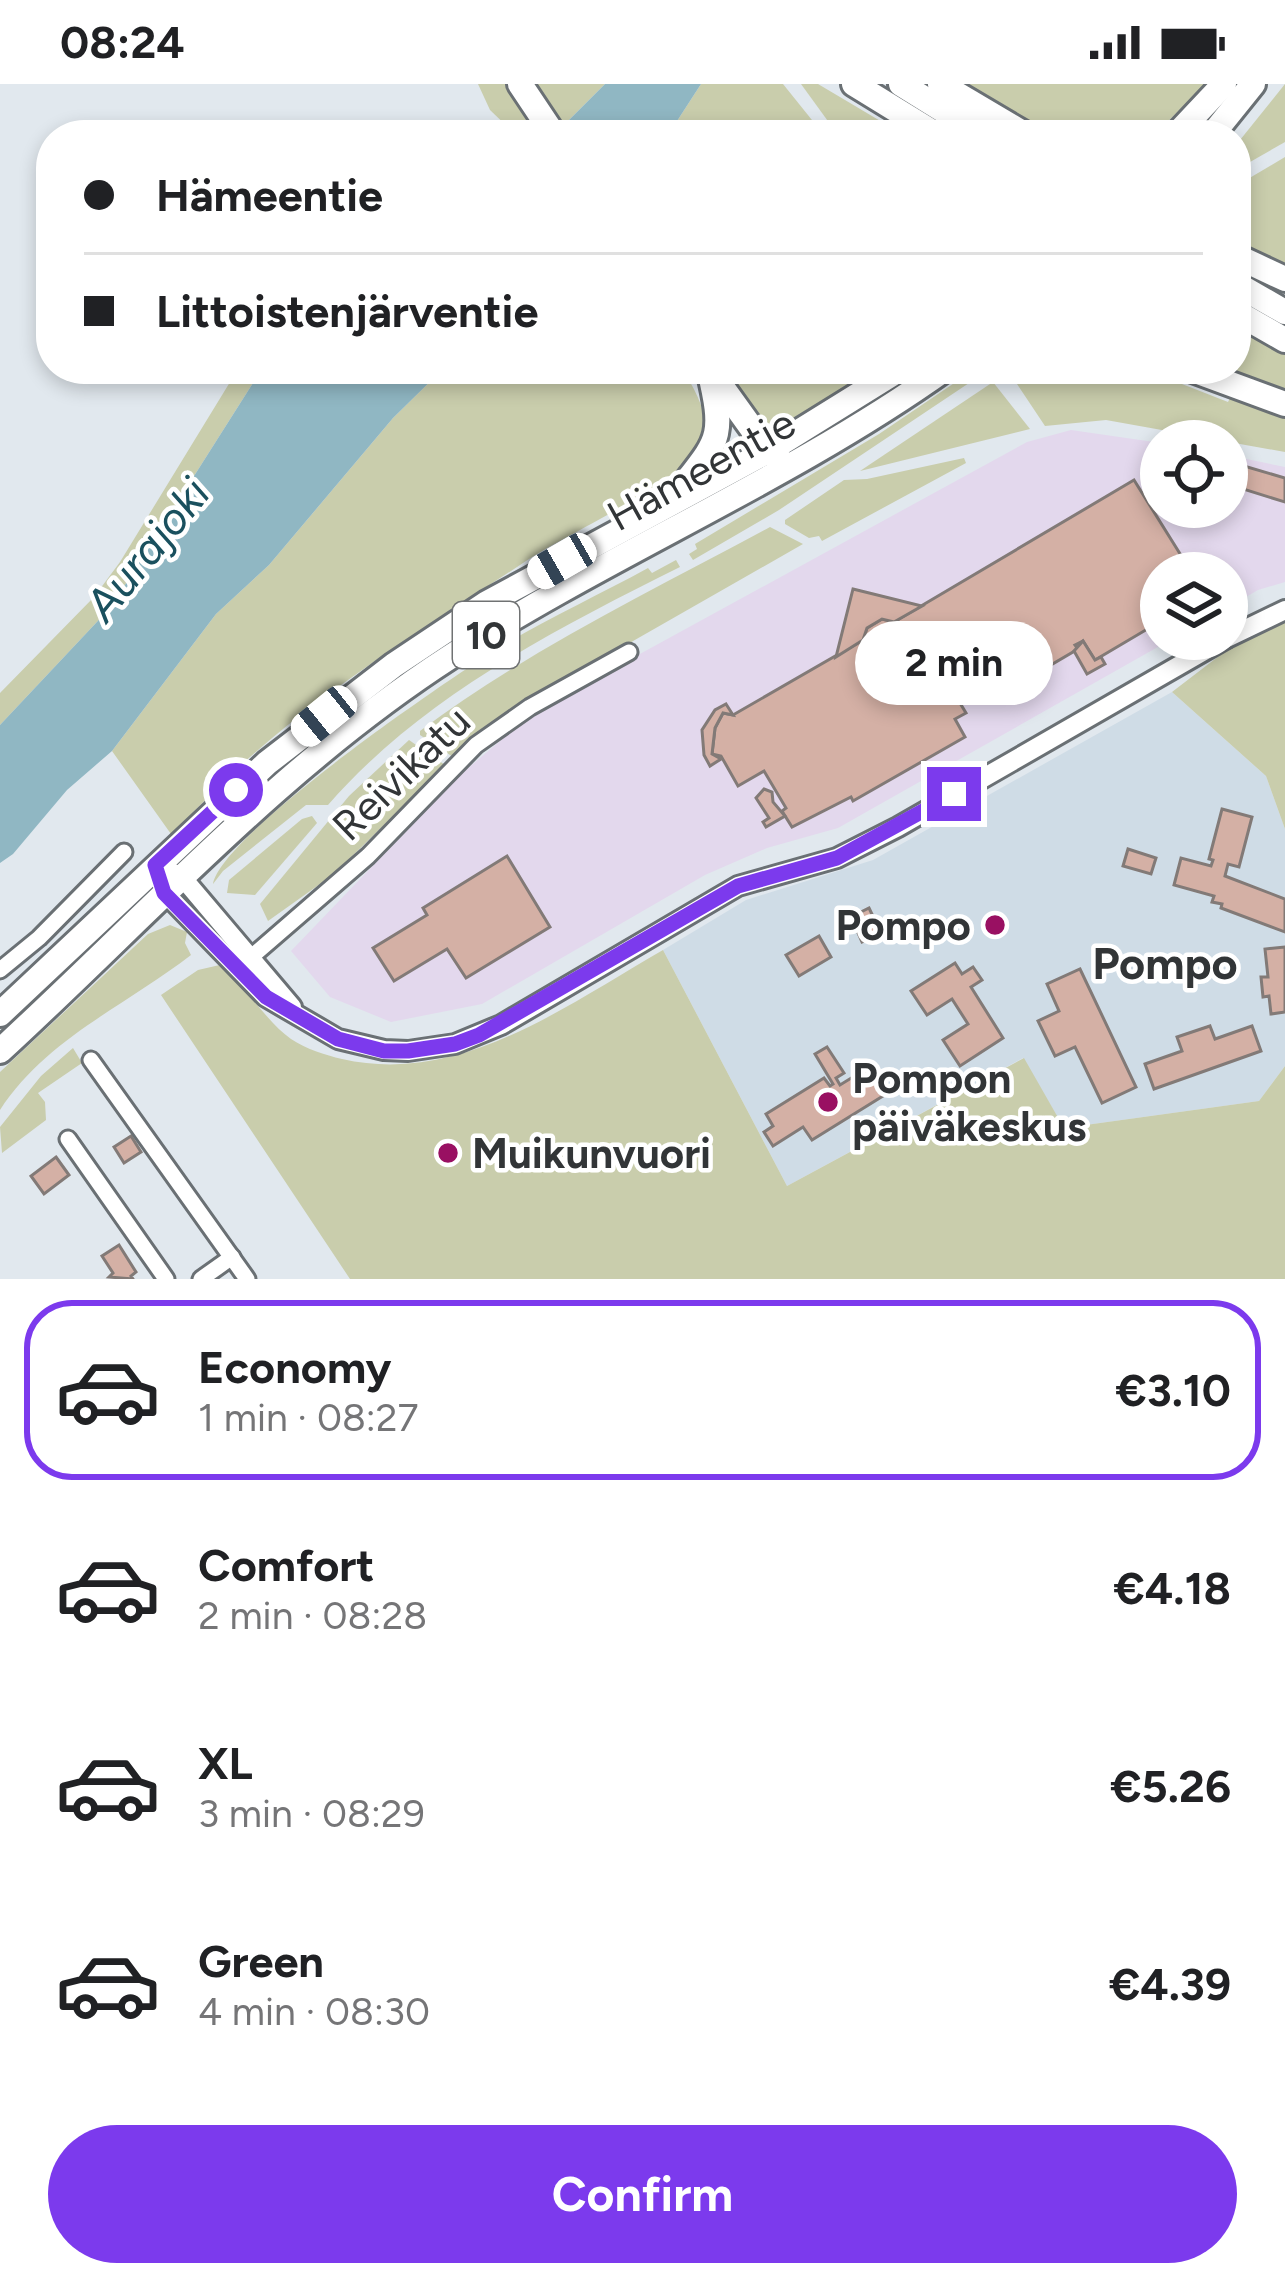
<!DOCTYPE html>
<html lang="en">
<head>
<meta charset="utf-8">
<style>
  body { margin:0; font-family:Figtree,sans-serif; background:#f6f6f6; color:#202124; height:100vh; display:flex; flex-direction:column; font-size:45px; white-space:nowrap }
  * { box-sizing:border-box; margin:0 }
  p { font-size:39px; color:#757577 }
  .icon { flex:none; width:66px; height:66px; fill:none; stroke:currentColor; stroke-width:2; stroke-linecap:round; stroke-linejoin:round }
  .map { position:relative; height:1195px; overflow:hidden }
  .panel { display:flex; flex-direction:column; background:#fff; flex:1 }
  .panel>* { flex:none }
  .hud { position:absolute; left:36px; top:36px; width:1215px; height:264px; border-radius:48px; box-shadow:0 6px 18px #0003; display:grid; align-content:center; height:264px; padding:0 48px; background:#fff }
  .controls { position:absolute; left:1140px; top:336px; display:grid; gap:24px }
  .controls a { display:grid; place-items:center; width:108px; height:108px; border-radius:50%; background:#fff; box-shadow:0 6px 18px #0003; font-size:60px }
  .end { position:absolute; width:54px; height:54px; margin:-27px; border:15px solid #7c3aed; background:#fff; box-shadow:0 0 0 6px #fff }
  .from { border-radius:50% }
  .bubble { position:absolute; height:84px; border-radius:42px; background:#fff; box-shadow:0 6px 18px #0003; font-size:39px; font-weight:700; line-height:84px; text-align:center }
  .car { position:absolute; width:36px; height:72px; margin:-36px -18px; border-radius:15px; box-shadow:0 0 9px 3px #0007; background:linear-gradient(#fff 24%,#345 0 40%,#fff 0 76%,#345 0 86%,#fff 0) }
  .hud b { display:flex; align-items:center; gap:42px; height:114px; font-size:45px }
  .hud b+b { border-top:3px solid #e0e0e0 }
  .hud i { width:30px; height:30px; background:#202124 }
  ul { padding:21px 0 0; list-style:none }
  li { display:flex; align-items:center; gap:36px; height:180px; margin:0 24px 18px; padding:0 24px; border:6px solid transparent; border-radius:48px }
  li div { flex:1 }
  li b { display:block; font-size:45px }
  li em { font-style:normal; font-weight:700 }
  li.on { border-color:#7c3aed }
  li>.icon { width:108px; height:108px; stroke-width:1.5 }
  .action { display:flex; gap:24px; margin-top:auto; padding:24px 48px }
  .action a { flex:1; height:138px; border-radius:72px; background:#7c3aed; color:#fff; font-size:48px; font-weight:700; line-height:138px; text-align:center }
  .status { display:flex; justify-content:space-between; align-items:center; height:84px; padding:0 60px; background:#fff; direction:ltr }
  .status svg { height:33px; fill:currentColor }
  .map>svg:first-child { display:block }
  .commercial { fill:#e3d8ed }
  .built { fill:#cfdce6 }
  .green { fill:#c9cdac }
  .water { fill:#90b7c3 }
  .building { fill:#d4b0a5; stroke:#827a77; stroke-width:3 }
  .lines { fill:none; stroke-linecap:round; stroke-linejoin:round }
  .minor-casing { stroke:#6a7074; stroke-width:21 }
  .tertiary-casing { stroke:#6a7074; stroke-width:24 }
  .trunk-casing { stroke:#6a7074; stroke-width:30 }
  .minor { stroke:#fff; stroke-width:15 }
  .tertiary { stroke:#fff; stroke-width:18 }
  .trunk { stroke:#fff; stroke-width:24 }
  .route { stroke:#7c3aed; stroke-width:15 }
  .poi-dot { fill:#991062; stroke:#fff; stroke-width:4.5 }
  .labels { text-anchor:middle; stroke-width:9; stroke-linejoin:round; paint-order:stroke }
  .shield { fill:#fff; stroke:#707273; stroke-width:3 }
  .shield-label { font-size:39px; font-weight:bold; fill:#323537 }
  .street-label { font-size:42px; fill:#323537; stroke:#fff }
  .poi-label { font-size:42px; font-weight:bold; fill:#323537; stroke:#fff; text-anchor:start }
  .water-label { font-size:45px; font-style:italic; fill:#1a505e; stroke:#fff }
  .neighbourhood-label { font-size:45px; font-weight:bold; fill:#323537; stroke:#fff }
</style>
</head>
<body>
<div class="status"><b>08:24</b><svg viewBox="0 0 49 12"><path d="M0 12V9h3v3zM5 12V6h3v6zM10 12V3h3v9zM15 12V0h3v12zM26 1h20v11H26zM47 4h2v5h-2z"/></svg></div>
<div class="map">
<svg width="1285" height="1195" viewBox="0 0 1285 1195">
  <rect width="100%" height="100%" fill="#e1e8ee"/>
  <path class="commercial" d="M1071,346L1161,359V423H1227V371L1285,383V498L1258,506L1227,524V489H1161V555H1172L838,744L767,764L705,791L482,920L391,938L330,913L291,867L460,691L534,628L1027,358Z"/>
  <path class="built" d="M1172,608L1266,692L1285,745V982L1259,1017L1064,1044L1023,974L787,1102L663,866L746,816L873,776Z"/>
  <g class="green">
    <path d="M478,0H605L554,51H516L490,26Z"/>
    <path d="M701,0H783L824,51H668Z"/>
    <path d="M801,0H818L904,51H838Z"/>
    <path d="M958,0H1206L1154,51H1045Z"/>
    <path d="M1285,0V58L1236,86V61Z"/>
    <path d="M1285,73V181L1236,158V102Z"/>
    <path d="M1236,243L1285,270V313L1213,285H1236Z"/>
    <path d="M238,285H244L253,299L111,523L0,641V609L94,513L120,478Z"/>
    <path d="M443,285H682C698,310 716,341 696,369C674,402 564,451 526,477C436,537 339,596 257,667C227,693 199,723 171,750L112,667L216,530L269,481L393,334Z"/>
    <path d="M724,285H865L845,306L769,352Z"/>
    <path d="M975,285H990L779,426L693,476L689,470L697,465L695,460L879,350Z"/>
    <path d="M1014,285H1160L1184,294L1182,300L1228,318L1231,312L1285,331V368L1106,336L1045,342L1009,288Z"/>
    <path d="M993,298L1030,345L860,387Z"/>
    <path d="M964,374L966,379L822,457L819,452L809,454L785,440V436L844,396L867,395Z"/>
    <path d="M770,443L803,460L521,621L486,644L453,673L420,651V647C528,566 651,507 770,443Z"/>
    <path d="M676,476L680,483C554,546 422,613 328,721H306L223,787L213,800C221,751 444,598 494,567C544,536 597,512 648,484L652,489Z"/>
    <path d="M1285,538V745L1266,692L1172,608L1232,562Z"/>
    <path d="M409,656L445,681L334,790L268,837L260,820L349,712Z"/>
    <path d="M312,732L317,739L255,811L227,809L229,796L302,735Z"/>
    <path d="M170,841L187,848L185,859L191,871C125,922 46,955 0,1026V988L148,850Z"/>
    <path d="M663,866L787,1102L1024,974L1064,1044L1259,1017L1285,982V1195H350L161,911L198,886L224,880C243,901 268,939 291,955C306,965 325,971 342,975C460,1002 565,922 663,866Z"/>
    <path d="M73,964L82,979L38,1009L45,1018L46,1036L2,1069L0,1043L41,992Z"/>
  </g>
  <g class="water">
    <path d="M605,0H701L668,51H554Z"/>
    <path d="M268,285H443L393,334L269,481L216,530L112,667L67,706L13,770L0,779V641L111,523L253,299Z"/>
  </g>
  <g class="building">
    <path d="M1227,377L1285,394V418L1227,400Z"/>
    <path d="M1134,396L1192,489H1161V537L1095,576L1083,557L1075,561L1078,565L1010,605L1003,594L960,619L966,629L955,635L965,653L853,717L851,713L792,743L782,727L786,724L764,687L738,702L721,672L712,670L715,644L723,629L733,631L863,556L867,544L882,535L894,538Z"/>
    <path d="M853,505L922,522L894,538L882,535L867,544L863,556L836,573Z"/>
    <path d="M1083,557L1095,576L1101,573L1105,580L1087,590L1074,567Z"/>
    <path d="M726,620L733,631L723,629L715,644L712,670L721,675L710,682L704,671L702,646L715,626Z"/>
    <path d="M764,705L772,708L773,718L785,732L766,743L763,738L769,734L756,714Z"/>
    <path d="M1222,725L1252,733L1239,783L1228,780L1225,792L1285,815V848L1221,824L1222,820L1212,818L1214,812L1174,801L1181,774L1211,782L1213,776L1209,775Z"/>
    <path d="M1128,765L1156,774L1151,790L1123,782Z"/>
    <path d="M507,772L550,843L466,894L447,865L394,897L373,864L427,831L423,824Z"/>
    <path d="M869,824L881,849L862,858L851,833Z"/>
    <path d="M819,852L831,873L799,892L786,871Z"/>
    <path d="M1285,863V928L1271,930L1269,912L1263,913L1261,893H1268L1265,865Z"/>
    <path d="M955,879L962,890L973,883L982,896L971,903L1003,954L960,982L943,956L968,940L952,915L927,931L911,907Z"/>
    <path d="M1080,885L1136,1003L1102,1019L1075,963L1055,972L1038,937L1059,927L1047,900Z"/>
    <path d="M1210,942L1215,955L1252,942L1261,967L1154,1005L1145,980L1182,967L1177,953Z"/>
    <path d="M827,963L844,989L836,994L840,1001L874,980L891,1007L812,1056L803,1043L773,1062L764,1048L773,1042L766,1030L824,994L830,1002L833,1000L815,970Z"/>
    <path d="M131,1052L141,1068L124,1079L114,1063Z"/>
    <path d="M56,1073L69,1091L44,1110L31,1092Z"/>
    <path d="M119,1161L136,1188L131,1192L133,1195L109,1193L113,1189L102,1172Z"/>
  </g>
  <g class="lines">
    <g class="minor-casing">
      <g id="minor">
        <path d="M242,881L368,772L476,661L530,623L629,568"/>
        <path d="M0,886L39,854L124,768"/>
        <path d="M91,976L247,1195"/>
        <path d="M68,1055L166,1195"/>
        <path d="M201,1195L232,1173"/>
      </g>
    </g>
    <g class="tertiary-casing">
      <g id="tertiary">
        <path d="M1227,554L1285,526"/>
        <path d="M171,788L182,793L292,923"/>
        <path d="M162,802L165,809L266,913L338,955L384,966L408,967L455,960L501,941L738,802L837,774L898,743L1225,555"/>
      </g>
    </g>
    <g class="trunk-casing">
      <g id="trunk">
        <path d="M520,0L554,51"/>
        <path d="M854,0L937,51"/>
        <path d="M901,0L983,51"/>
        <path d="M940,0L1026,51"/>
        <path d="M1176,51L1224,0"/>
        <path d="M1212,51L1253,0"/>
        <path d="M1236,172L1285,195"/>
        <path d="M1236,200L1285,228"/>
        <path d="M1236,228L1285,256"/>
        <path d="M1190,285L1285,320"/>
        <path d="M712,289L768,367L779,375"/>
        <path d="M676,411C718,356 726,357 709,286"/>
        <path d="M0,930L267,679L394,581L487,519L768,367L900,285"/>
        <path d="M0,967C147,832 281,682 450,573C611,469 789,396 945,285"/>
      </g>
    </g>
    <use href="#minor" class="minor"/>
    <use href="#tertiary" class="tertiary"/>
    <use href="#trunk" class="trunk"/>
  </g>
  <g class="lines">
    <path class="route" d="M236,706L155,781L164,809L266,913L338,955L384,967H408L455,960L479,951L738,802L837,774L954,710"/>
  </g>
  <g class="poi-dot">
    <circle cx="995" cy="841" r="12"/>
    <circle cx="828" cy="1018" r="12"/>
    <circle cx="448" cy="1069" r="12"/>
  </g>
  <g class="labels">
    <rect class="shield" x="453" y="518" width="66" height="66" rx="9"/>
    <g class="shield-label">
      <text x="486" y="565">10</text>
    </g>
    <g class="street-label">
      <text transform="translate(701 385) rotate(-29)" y="15">Hämeentie</text>
      <text transform="translate(401 689) rotate(-44)" y="15">Reivikatu</text>
    </g>
    <g class="poi-label">
      <text x="971" y="856" text-anchor="end">Pompo</text>
      <text x="852" y="1009">Pompon<tspan x="852" dy="48">päiväkeskus</tspan></text>
      <text x="472" y="1084">Muikunvuori</text>
    </g>
    <g class="water-label">
      <text transform="translate(147 465) rotate(-51)" y="16">Aurajoki</text>
    </g>
    <g class="neighbourhood-label">
      <text x="1165" y="895">Pompo</text>
    </g>
  </g>
</svg>
<div class="controls">
<a><svg class="icon" aria-label="locate" viewBox="0 0 24 24"><circle cx="12" cy="12" r="6"/><path d="M12 2v4M12 18v4M2 12h4M18 12h4"/></svg></a>
<a><svg class="icon" aria-label="layers" viewBox="0 0 24 24"><path d="M12 4l9 5-9 5-9-5zM3 14l9 5 9-5"/></svg></a>
</div>
<i class="end from" style="left:236px;top:706px"></i>
<i class="end" style="left:954px;top:710px"></i>
<div class="bubble" style="left:855px;top:537px;width:198px">2 min</div>
<i class="car" style="left:562px;top:477px;rotate:240deg"></i>
<i class="car" style="left:324px;top:632px;rotate:231deg"></i>
<div class="hud">
<b><i class="from"></i>Hämeentie</b>
<b><i></i>Littoistenjärventie</b>
</div>
</div>
<section class="panel">
<ul>
<li class="on"><svg class="icon" aria-label="car" viewBox="0 0 24 24"><path d="M5 17H2v-5l4-1 3-4h7l3 4 3 1v5h-3M9 17h6M6 11h13"/><circle cx="7" cy="17" r="2"/><circle cx="17" cy="17" r="2"/></svg><div><b>Economy</b><p>1 min · 08:27</p></div><em>€3.10</em></li>
<li><svg class="icon" aria-label="car" viewBox="0 0 24 24"><path d="M5 17H2v-5l4-1 3-4h7l3 4 3 1v5h-3M9 17h6M6 11h13"/><circle cx="7" cy="17" r="2"/><circle cx="17" cy="17" r="2"/></svg><div><b>Comfort</b><p>2 min · 08:28</p></div><em>€4.18</em></li>
<li><svg class="icon" aria-label="car" viewBox="0 0 24 24"><path d="M5 17H2v-5l4-1 3-4h7l3 4 3 1v5h-3M9 17h6M6 11h13"/><circle cx="7" cy="17" r="2"/><circle cx="17" cy="17" r="2"/></svg><div><b>XL</b><p>3 min · 08:29</p></div><em>€5.26</em></li>
<li><svg class="icon" aria-label="car" viewBox="0 0 24 24"><path d="M5 17H2v-5l4-1 3-4h7l3 4 3 1v5h-3M9 17h6M6 11h13"/><circle cx="7" cy="17" r="2"/><circle cx="17" cy="17" r="2"/></svg><div><b>Green</b><p>4 min · 08:30</p></div><em>€4.39</em></li>
</ul>
<div class="action"><a>Confirm</a></div>
</section>
</body>
</html>
